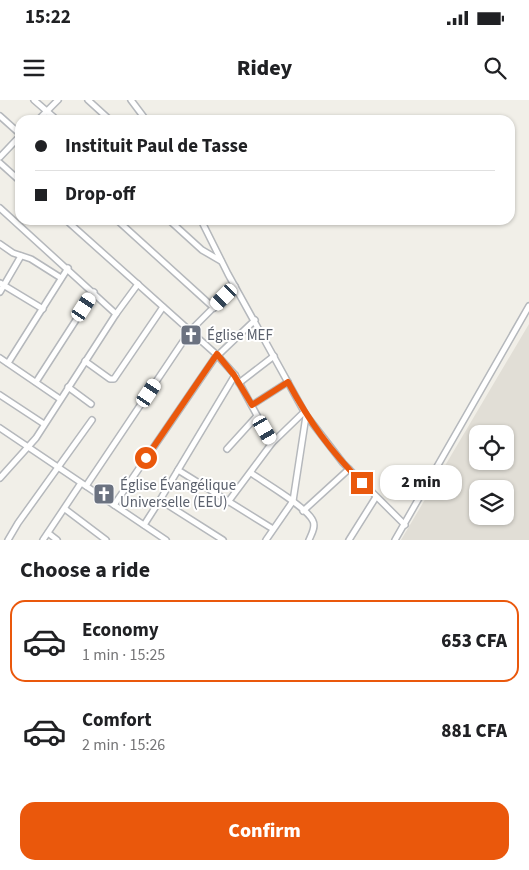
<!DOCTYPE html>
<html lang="en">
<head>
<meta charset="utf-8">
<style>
  body { margin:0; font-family:"Source Sans 3",sans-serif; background:#f6f6f6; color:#202124; height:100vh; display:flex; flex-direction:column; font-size:19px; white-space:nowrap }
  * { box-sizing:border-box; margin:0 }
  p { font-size:16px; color:#757577 }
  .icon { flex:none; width:28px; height:28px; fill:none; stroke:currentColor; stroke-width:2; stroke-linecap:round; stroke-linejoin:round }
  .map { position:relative; height:440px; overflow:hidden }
  .sheet { display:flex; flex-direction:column; background:#fff; flex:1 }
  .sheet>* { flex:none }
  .top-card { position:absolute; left:15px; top:15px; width:500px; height:110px; border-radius:15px; box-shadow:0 1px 4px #0004; display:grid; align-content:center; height:110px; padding:0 20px; background:#fff }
  .tools { position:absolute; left:469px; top:325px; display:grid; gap:10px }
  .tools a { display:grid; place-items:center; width:45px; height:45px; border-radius:10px; background:#fff; box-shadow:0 1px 4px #0004; font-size:25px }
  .end { position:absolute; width:22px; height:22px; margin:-11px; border:6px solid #ea580c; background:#fff; box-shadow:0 0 0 2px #fff }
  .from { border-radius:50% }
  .bubble { position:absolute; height:35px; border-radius:15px; background:#fff; box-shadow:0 1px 4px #0004; font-size:16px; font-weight:800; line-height:35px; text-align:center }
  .car { position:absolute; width:15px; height:30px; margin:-15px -8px; border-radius:6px; box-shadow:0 0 4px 1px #0007; background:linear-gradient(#fff 24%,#345 0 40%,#fff 0 76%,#345 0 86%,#fff 0) }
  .top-card b { display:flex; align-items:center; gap:18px; height:48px; font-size:19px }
  .top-card b+b { border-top:1px solid #e0e0e0 }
  .top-card i { width:12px; height:12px; background:#202124 }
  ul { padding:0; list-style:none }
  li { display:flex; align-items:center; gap:15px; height:82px; margin:0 10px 8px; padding:0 10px; border:2px solid transparent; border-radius:15px }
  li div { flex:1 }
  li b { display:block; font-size:19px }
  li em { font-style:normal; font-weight:800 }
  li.selected { border-color:#ea580c }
  li>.icon { width:45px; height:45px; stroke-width:1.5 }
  h2 { padding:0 20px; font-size:22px; line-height:60px }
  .cta { display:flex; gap:10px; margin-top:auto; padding:10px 20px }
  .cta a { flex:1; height:58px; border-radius:15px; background:#ea580c; color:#fff; font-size:20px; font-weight:800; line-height:58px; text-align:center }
  .status { display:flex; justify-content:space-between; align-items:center; height:35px; padding:0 25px; background:#fff; direction:ltr }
  .status svg { height:14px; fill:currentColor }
  header { display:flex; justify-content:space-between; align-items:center; height:65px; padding:0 20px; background:#fff; font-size:22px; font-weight:800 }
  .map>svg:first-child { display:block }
  .education { fill:#e1ded6; fill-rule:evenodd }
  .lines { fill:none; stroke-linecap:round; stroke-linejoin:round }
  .minor-casing { stroke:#b5b8bc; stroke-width:8 }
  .minor { stroke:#fff; stroke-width:5 }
  .route { stroke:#ea580c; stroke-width:6 }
  .labels { text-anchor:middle; stroke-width:4; stroke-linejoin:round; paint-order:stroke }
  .worship-label { font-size:15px; fill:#5b616d; stroke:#fff; text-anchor:start }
</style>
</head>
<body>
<div class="status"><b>15:22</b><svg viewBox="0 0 49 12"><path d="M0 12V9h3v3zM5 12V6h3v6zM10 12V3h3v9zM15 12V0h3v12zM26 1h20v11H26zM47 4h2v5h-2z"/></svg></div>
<header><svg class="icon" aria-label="menu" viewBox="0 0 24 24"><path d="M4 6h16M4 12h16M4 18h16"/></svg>Ridey<svg class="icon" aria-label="search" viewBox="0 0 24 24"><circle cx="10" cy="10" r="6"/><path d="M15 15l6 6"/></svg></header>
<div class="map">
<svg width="529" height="440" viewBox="0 0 529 440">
  <rect width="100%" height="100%" fill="#f1efe8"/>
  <path class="education" d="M529,224V440H401ZM478,334H505V361H478ZM478,389H505V416H478Z"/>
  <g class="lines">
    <g class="minor-casing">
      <g id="minor">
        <path d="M34,0L57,20"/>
        <path d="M88,0L110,20"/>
        <path d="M131,0L146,20"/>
        <path d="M0,16L20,34"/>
        <path d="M38,20L58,0"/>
        <path d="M0,57L20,36"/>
        <path d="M0,63L20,81"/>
        <path d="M0,108L116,214"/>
        <path d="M66,120L217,255L235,275L272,343"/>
        <path d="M117,120L214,208"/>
        <path d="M169,120L202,150L221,161"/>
        <path d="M201,120L228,174L306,315L343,363L405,425"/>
        <path d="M0,144L13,153L31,159L61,178"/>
        <path d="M0,183L43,209"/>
        <path d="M0,192L21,156"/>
        <path d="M0,258L60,299"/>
        <path d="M85,261L110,279H114L163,207"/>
        <path d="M8,263L68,168"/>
        <path d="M36,282L94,192"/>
        <path d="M239,283L274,256"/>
        <path d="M68,287L91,304"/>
        <path d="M0,295L44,324"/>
        <path d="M252,305L288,282"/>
        <path d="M0,328L166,440"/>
        <path d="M227,349L257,316"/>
        <path d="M178,370L273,429"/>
        <path d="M251,373C265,383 307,407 313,421C316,427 311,435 309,440"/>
        <path d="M0,378L36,338L116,214L138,184"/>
        <path d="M86,386L190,231L235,186"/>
        <path d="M160,400L223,440"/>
        <path d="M228,402L272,343L304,312"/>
        <path d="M114,405L214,259L255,220"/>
        <path d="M65,409L106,440"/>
        <path d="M303,411L349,369"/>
        <path d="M144,425L160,400L235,275"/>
        <path d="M48,433L57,440"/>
        <path d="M8,440L18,423L92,320"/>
        <path d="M43,440L81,383"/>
        <path d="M266,440L293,401L306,316"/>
        <path d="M349,440L376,397"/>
        <path d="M395,440L529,206"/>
      </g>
    </g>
    <use href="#minor" class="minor"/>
  </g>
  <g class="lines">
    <path class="route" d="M146,358L217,254L234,275L252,305L288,282C310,323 330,350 362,383"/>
  </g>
  <defs>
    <g id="church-square" transform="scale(1.125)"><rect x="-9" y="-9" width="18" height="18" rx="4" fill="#6b7280" stroke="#fff"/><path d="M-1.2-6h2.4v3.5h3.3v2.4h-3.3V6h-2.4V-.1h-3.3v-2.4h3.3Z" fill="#fff"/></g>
  </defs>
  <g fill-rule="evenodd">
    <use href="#church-square" x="191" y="235"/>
    <use href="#church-square" x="104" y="394"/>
  </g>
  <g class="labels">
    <g class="worship-label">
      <text x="207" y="240">Église MEF</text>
      <text x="120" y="390">Église Évangélique<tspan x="120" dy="17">Universelle (EEU)</tspan></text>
    </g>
  </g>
</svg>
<div class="tools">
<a><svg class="icon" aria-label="locate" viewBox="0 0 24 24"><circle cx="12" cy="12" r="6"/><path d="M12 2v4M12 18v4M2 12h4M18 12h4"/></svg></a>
<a><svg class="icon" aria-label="layers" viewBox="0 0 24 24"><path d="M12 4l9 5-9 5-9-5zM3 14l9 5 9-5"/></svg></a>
</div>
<i class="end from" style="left:146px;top:358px"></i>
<i class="end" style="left:362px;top:383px"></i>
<div class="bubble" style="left:380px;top:365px;width:82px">2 min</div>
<i class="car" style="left:224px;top:197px;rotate:225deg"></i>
<i class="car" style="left:84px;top:207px;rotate:33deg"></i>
<i class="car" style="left:149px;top:293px;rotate:34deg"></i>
<i class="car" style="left:265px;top:330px;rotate:150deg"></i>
<div class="top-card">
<b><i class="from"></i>Instituit Paul de Tasse</b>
<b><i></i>Drop-off</b>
</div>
</div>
<section class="sheet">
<h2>Choose a ride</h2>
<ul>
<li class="selected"><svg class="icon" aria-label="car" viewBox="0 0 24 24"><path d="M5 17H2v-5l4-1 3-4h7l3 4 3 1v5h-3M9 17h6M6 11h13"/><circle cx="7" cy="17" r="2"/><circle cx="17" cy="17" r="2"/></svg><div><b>Economy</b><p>1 min · 15:25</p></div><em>653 CFA</em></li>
<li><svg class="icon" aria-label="car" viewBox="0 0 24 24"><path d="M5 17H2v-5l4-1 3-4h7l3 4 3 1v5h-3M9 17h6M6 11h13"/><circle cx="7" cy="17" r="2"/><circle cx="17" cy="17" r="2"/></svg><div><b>Comfort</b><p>2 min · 15:26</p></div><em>881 CFA</em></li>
</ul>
<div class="cta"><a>Confirm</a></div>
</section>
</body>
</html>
